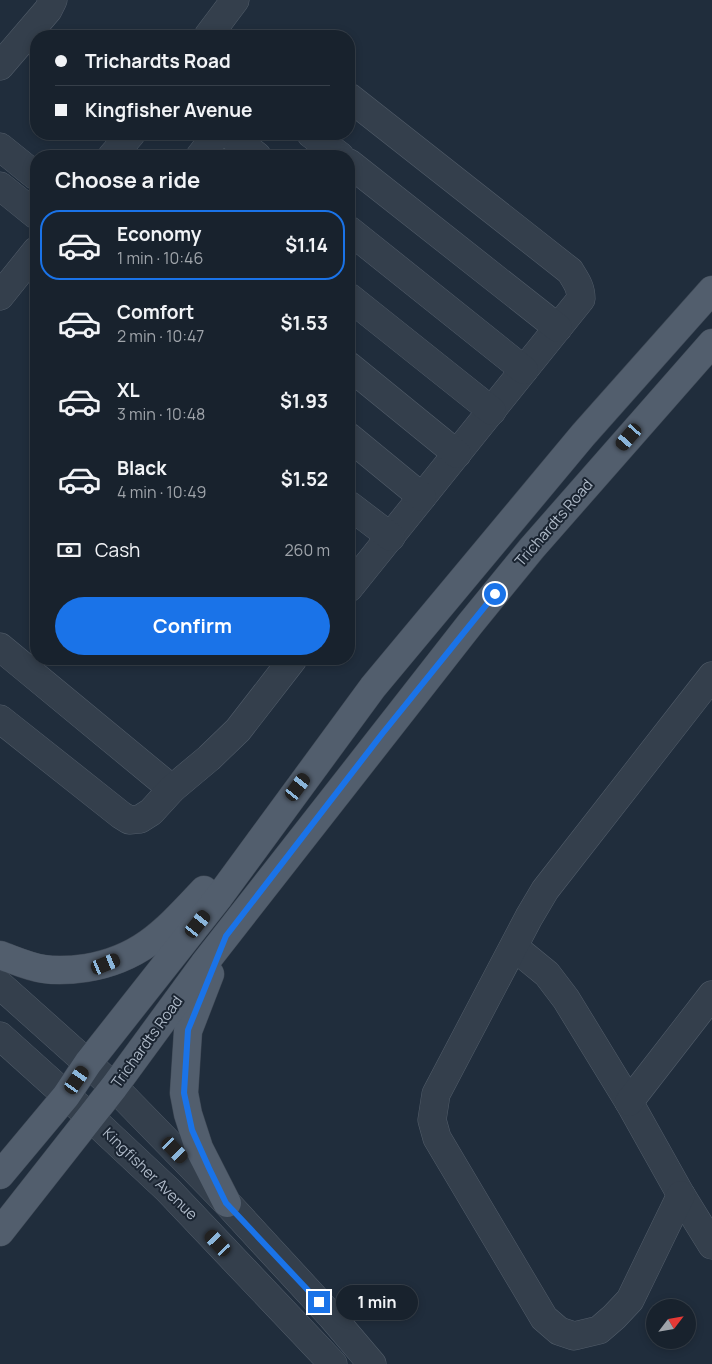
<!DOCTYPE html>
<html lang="en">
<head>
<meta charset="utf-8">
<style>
  body { margin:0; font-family:Manrope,sans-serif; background:#212a35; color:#f1f3f6; height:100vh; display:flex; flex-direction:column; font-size:19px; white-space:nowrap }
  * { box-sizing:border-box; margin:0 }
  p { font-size:16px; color:#9fa4aa }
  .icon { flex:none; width:28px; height:28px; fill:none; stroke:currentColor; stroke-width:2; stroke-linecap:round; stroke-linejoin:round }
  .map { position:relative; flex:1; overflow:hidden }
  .sheet { position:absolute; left:30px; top:150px; width:325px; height:515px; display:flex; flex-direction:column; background:#18222d; border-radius:20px; box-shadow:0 2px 8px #0003,0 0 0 1px #363f49 }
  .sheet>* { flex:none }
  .top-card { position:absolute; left:30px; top:30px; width:325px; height:110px; border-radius:20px; box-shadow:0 2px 8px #0003,0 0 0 1px #363f49; display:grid; align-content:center; height:110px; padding:0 25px; background:#18222d }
  .needle { width:32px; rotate:59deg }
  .tools { position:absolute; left:646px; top:1299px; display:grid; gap:10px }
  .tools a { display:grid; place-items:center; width:50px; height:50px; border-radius:50%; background:#18222d; box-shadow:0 2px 8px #0003,0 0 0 1px #363f49; font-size:25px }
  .end { position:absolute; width:22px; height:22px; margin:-11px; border:6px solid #1a73e8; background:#fff; box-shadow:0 0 0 2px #fff }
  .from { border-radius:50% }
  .bubble { position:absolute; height:35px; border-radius:18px; background:#18222d; box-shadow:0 2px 8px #0003,0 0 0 1px #363f49; font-size:16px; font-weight:700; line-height:35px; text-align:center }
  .car { position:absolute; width:15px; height:30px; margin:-15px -8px; border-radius:6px; box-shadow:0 0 4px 1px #0007; background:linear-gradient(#222 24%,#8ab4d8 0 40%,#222 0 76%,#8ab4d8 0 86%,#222 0) }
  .top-card b { display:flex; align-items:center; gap:18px; height:48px; font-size:19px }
  .top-card b+b { border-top:1px solid #363f49 }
  .top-card i { width:12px; height:12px; background:#f1f3f6 }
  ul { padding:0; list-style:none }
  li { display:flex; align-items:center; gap:15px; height:70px; margin:0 10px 8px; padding:0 15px; border:2px solid transparent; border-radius:20px }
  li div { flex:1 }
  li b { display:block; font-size:19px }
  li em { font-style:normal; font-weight:700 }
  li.active { border-color:#1a73e8 }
  li>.icon { width:45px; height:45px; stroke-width:1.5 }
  h2 { padding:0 25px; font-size:22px; line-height:60px }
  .pay { display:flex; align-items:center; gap:12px; height:55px; padding:0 25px; font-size:19px }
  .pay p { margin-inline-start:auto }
  .cta { display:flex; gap:10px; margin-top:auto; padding:10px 25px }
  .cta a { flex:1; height:58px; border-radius:30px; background:#1a73e8; color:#fff; font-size:20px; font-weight:700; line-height:58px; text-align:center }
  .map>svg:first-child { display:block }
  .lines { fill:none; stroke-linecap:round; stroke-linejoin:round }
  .minor-casing { stroke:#525d6a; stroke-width:29 }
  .major-casing { stroke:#3e4855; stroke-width:29 }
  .minor { stroke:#343f4c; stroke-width:28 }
  .major { stroke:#525e6d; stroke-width:28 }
  .route { stroke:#1a73e8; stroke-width:6 }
  .labels { text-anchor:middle; stroke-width:4; stroke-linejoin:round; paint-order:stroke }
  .street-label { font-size:15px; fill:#afbac8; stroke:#1a2431 }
</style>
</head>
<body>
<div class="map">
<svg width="712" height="1364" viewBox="0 0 712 1364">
  <rect width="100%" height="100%" fill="#202d3c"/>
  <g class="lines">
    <g class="minor-casing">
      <g id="minor">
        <path d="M208,36L235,0"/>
        <path d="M0,66L48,10L53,0"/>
        <path d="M349,97L570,271C576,281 581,287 581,299L349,588"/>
        <path d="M229,134L257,156"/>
        <path d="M311,134L340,156"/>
        <path d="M0,147L36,176"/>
        <path d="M112,156L131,134"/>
        <path d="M200,156L217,134"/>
        <path d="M349,163L558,328"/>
        <path d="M0,186L36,215"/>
        <path d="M349,230L524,370"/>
        <path d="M0,296L36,251"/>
        <path d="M349,297L492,411"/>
        <path d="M349,366L457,454"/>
        <path d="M349,437L422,497"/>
        <path d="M349,505L391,537"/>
        <path d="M0,647L172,789"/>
        <path d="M0,719L121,815L129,820L140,819L151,812L172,789L209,758L238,730L293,659"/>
        <path d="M514,947L547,974L566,999L629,1102L681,1195L712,1245"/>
        <path d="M0,985L114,1087L227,1203L332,1317L372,1364"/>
        <path d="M0,1036L90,1117L168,1190L333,1364"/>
        <path d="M629,1102L712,995"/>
        <path d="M681,1195L630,1300L614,1317L599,1330L574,1336L559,1331L544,1318L437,1138L432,1120L436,1094L529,917L545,890L712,676"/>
      </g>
    </g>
    <g class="major-casing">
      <g id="major">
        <path d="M0,955C14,960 29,967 44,969C58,971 72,970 86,968C142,959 167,929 204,890"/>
        <path d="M210,974L188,1031L184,1093L188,1114L199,1148L227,1203"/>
        <path d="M0,1175L66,1096L88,1063L219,897L373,687L583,435L712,290"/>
        <path d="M0,1232L114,1087L204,964L470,624L532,548L712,343"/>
      </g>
    </g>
    <use href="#minor" class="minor"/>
    <use href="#major" class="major"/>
  </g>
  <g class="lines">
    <path class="route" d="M319,1302L226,1203L209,1168L192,1130L184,1093L188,1030L226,936L382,734L495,594"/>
  </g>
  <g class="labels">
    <g class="street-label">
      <text transform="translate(554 523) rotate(-49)" y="5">Trichardts Road</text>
      <text transform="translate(147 1042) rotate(-54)" y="5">Trichardts Road</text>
      <text transform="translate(150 1174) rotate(44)" y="5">Kingfisher Avenue</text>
    </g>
  </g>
</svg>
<div class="tools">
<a><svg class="needle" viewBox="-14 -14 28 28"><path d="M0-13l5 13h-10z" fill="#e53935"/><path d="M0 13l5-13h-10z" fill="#9fa4aa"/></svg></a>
</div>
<i class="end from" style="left:495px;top:594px"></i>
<i class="end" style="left:319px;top:1302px"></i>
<div class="bubble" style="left:336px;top:1285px;width:82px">1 min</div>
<i class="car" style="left:629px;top:437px;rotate:221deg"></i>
<i class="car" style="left:298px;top:787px;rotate:37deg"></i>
<i class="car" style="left:198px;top:924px;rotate:39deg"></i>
<i class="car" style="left:106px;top:964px;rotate:68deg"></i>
<i class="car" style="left:77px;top:1080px;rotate:35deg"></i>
<i class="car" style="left:175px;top:1150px;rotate:136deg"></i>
<i class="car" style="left:218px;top:1243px;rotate:317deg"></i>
<div class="top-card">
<b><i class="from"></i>Trichardts Road</b>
<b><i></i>Kingfisher Avenue</b>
</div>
<section class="sheet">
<h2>Choose a ride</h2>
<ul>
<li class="active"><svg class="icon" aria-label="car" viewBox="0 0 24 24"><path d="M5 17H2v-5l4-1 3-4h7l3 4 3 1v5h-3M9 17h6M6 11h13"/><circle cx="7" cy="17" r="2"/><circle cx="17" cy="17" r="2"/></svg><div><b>Economy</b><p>1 min · 10:46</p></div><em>$1.14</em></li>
<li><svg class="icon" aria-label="car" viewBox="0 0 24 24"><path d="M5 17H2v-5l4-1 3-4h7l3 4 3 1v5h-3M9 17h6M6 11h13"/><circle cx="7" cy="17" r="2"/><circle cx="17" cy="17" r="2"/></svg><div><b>Comfort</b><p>2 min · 10:47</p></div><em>$1.53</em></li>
<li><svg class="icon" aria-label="car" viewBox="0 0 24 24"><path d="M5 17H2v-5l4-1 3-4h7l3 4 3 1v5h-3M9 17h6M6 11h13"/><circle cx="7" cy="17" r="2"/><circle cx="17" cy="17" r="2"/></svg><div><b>XL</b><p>3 min · 10:48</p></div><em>$1.93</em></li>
<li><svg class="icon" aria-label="car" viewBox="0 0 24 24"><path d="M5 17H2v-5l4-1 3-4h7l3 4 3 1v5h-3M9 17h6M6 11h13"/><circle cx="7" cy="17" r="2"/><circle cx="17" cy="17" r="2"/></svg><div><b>Black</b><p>4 min · 10:49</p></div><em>$1.52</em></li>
</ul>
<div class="pay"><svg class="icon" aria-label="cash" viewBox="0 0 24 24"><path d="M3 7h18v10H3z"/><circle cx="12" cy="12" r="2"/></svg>Cash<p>260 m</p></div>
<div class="cta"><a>Confirm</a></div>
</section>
</div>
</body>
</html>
